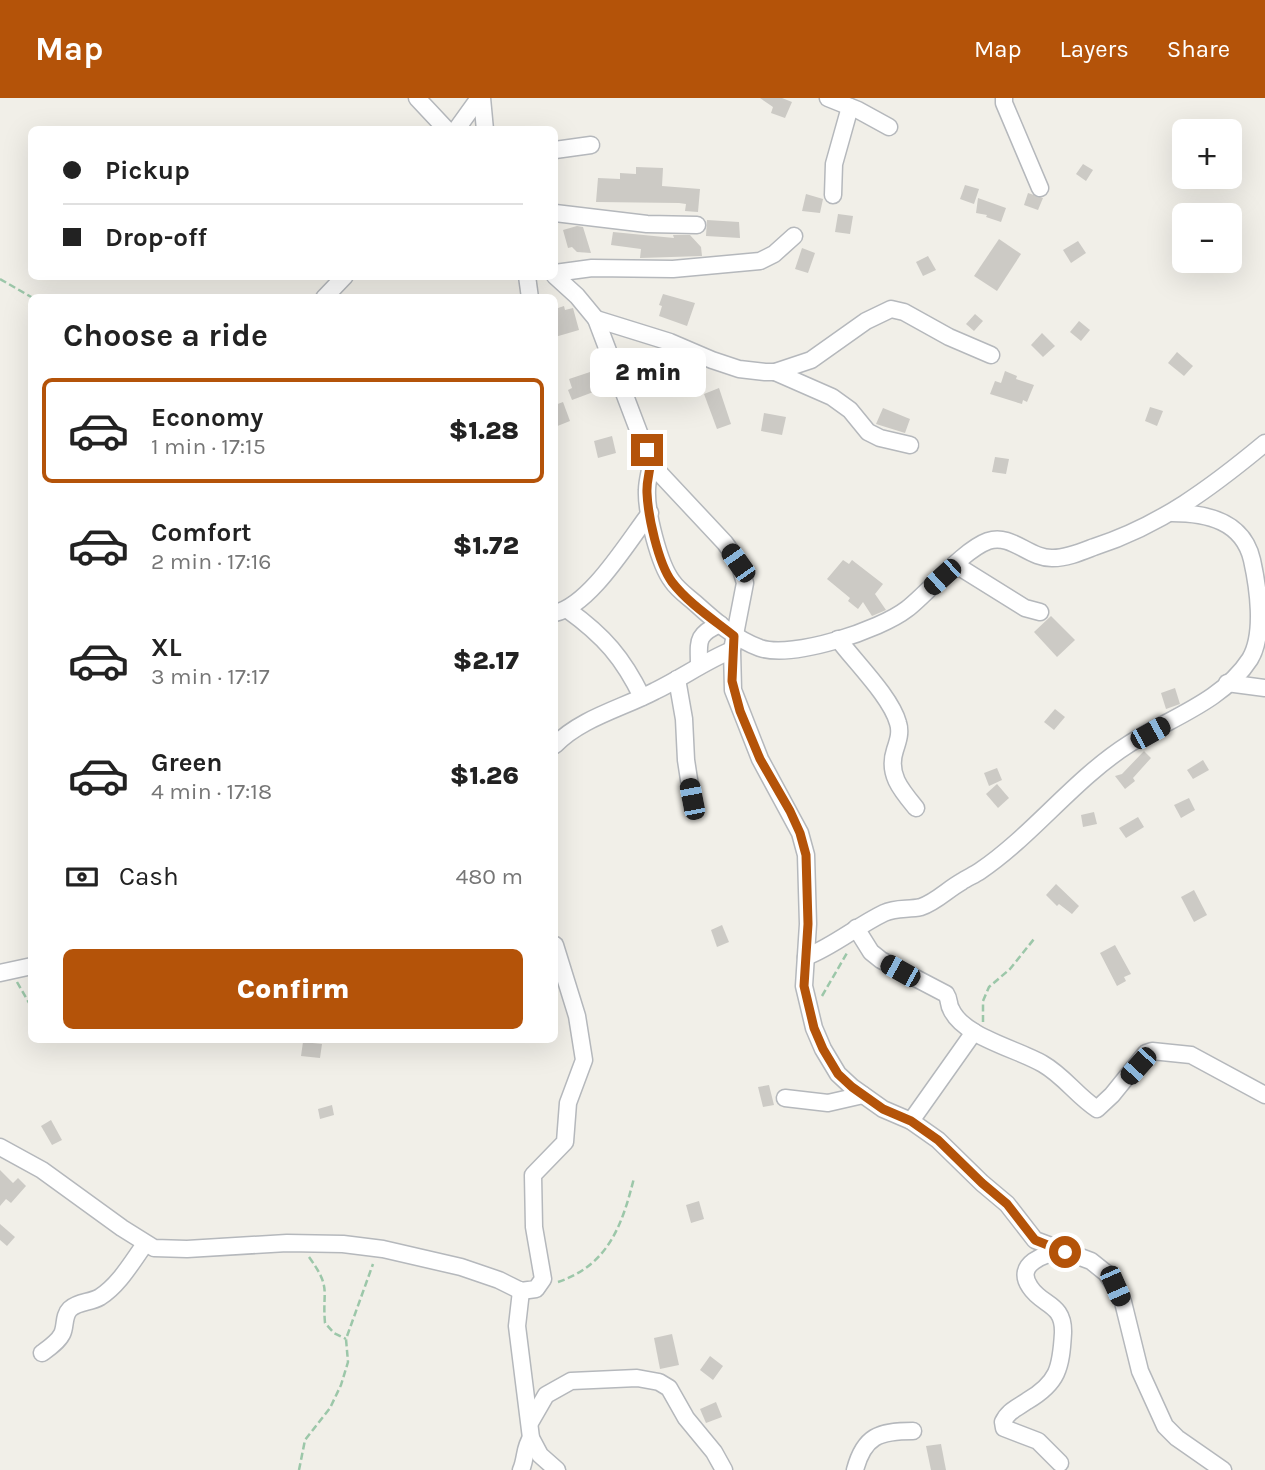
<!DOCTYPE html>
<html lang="en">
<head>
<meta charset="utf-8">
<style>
  body { margin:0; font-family:Karla,sans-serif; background:#f2f2f2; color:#222; height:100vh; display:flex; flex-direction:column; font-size:26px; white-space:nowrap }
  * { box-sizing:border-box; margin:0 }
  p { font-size:23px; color:#767676 }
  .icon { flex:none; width:38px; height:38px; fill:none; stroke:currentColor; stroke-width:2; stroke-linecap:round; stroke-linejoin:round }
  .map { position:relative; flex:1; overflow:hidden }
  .sheet { position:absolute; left:28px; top:196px; width:530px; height:749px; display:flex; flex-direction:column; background:#fff; border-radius:10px; box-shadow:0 7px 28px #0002 }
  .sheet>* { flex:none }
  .hud { position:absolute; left:28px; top:28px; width:530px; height:154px; border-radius:10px; box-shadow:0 7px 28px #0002; display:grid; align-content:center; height:154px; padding:0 35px; background:#fff }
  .buttons { position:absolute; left:1172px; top:21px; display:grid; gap:14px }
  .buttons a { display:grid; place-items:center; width:70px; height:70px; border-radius:10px; background:#fff; box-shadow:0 7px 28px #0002; font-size:35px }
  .end { position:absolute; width:32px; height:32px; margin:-16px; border:9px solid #b45309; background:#fff; box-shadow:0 0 0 4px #fff }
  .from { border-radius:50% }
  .bubble { position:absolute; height:49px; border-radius:10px; background:#fff; box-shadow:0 7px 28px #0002; font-size:23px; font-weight:800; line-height:49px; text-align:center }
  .car { position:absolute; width:21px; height:42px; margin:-21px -10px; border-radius:9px; box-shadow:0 0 5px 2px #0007; background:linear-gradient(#222 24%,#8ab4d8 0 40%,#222 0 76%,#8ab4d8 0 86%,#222 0) }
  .hud b { display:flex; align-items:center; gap:24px; height:66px; font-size:26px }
  .hud b+b { border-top:2px solid #e0e0e0 }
  .hud i { width:18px; height:18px; background:#222 }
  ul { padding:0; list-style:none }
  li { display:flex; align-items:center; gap:21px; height:105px; margin:0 14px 10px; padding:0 21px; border:4px solid transparent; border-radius:10px }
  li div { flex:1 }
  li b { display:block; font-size:26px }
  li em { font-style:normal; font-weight:800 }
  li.current { border-color:#b45309 }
  li>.icon { width:63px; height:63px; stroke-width:1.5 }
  h2 { padding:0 35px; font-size:32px; line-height:84px }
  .pay { display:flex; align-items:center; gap:18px; height:77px; padding:0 35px; font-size:26px }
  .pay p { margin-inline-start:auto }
  .primary-button { display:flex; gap:14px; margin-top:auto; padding:14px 35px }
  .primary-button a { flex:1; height:80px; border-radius:10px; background:#b45309; color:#fff; font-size:28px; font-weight:800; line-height:80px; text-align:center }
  header { display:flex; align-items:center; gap:42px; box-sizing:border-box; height:98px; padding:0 35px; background:#b45309; color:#fff }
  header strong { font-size:33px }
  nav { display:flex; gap:38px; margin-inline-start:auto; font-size:24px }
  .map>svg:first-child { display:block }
  .building { fill:#cccac5 }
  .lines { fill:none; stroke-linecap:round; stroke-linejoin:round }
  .street-casing { stroke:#b5b8bc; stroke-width:19 }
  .path { stroke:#9cc7a9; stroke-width:2.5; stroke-dasharray:7 3.5; stroke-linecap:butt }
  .street { stroke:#fff; stroke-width:16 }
  .route { stroke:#b45309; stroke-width:9 }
</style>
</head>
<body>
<header>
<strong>Map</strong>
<nav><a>Map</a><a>Layers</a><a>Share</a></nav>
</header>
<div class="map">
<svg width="1265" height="1372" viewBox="0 0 1265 1372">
  <rect width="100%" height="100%" fill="#f1efe8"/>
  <g class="building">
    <path d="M760,0H782L792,4L785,20L771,15L773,9Z"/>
    <path d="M1083,66L1093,72L1086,83L1076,76Z"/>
    <path d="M636,69L663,70L662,88L700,91L698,114L685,113L686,106L679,105L596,104L598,80L620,81V75L636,76Z"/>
    <path d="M965,87L979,91L974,106L960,101Z"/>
    <path d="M1028,95L1043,100L1038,112L1024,107Z"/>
    <path d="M806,96L823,101L820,115L802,113Z"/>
    <path d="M978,100L1006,110L1001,124L986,119L987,117L976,115Z"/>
    <path d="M838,116L853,118L850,136L835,134Z"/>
    <path d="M707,122L739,124L740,140L706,138Z"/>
    <path d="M577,128L583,129L591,155L577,154L572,149L568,150L563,132Z"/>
    <path d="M613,134L674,140L673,137H690L701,149L702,158L640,160L641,151L611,147Z"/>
    <path d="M999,141L1021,156L997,193L974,178Z"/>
    <path d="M1078,143L1086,155L1071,165L1063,152Z"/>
    <path d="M802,150L815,155L808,175L795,171Z"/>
    <path d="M928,158L936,172L923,178L916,164Z"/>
    <path d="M663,196L695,205L687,228L659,218L662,208L659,207Z"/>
    <path d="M564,208L565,212L573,210L579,232L555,239V211Z"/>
    <path d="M975,216L983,223L974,233L966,226Z"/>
    <path d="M1079,223L1090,232L1081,243L1070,234Z"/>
    <path d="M1042,235L1055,248L1043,259L1031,247Z"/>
    <path d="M1177,254L1193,268L1184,278L1168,265Z"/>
    <path d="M1005,273L1017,278L1016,281L1034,287L1027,304L1023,302L1022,306L990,296L995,283L1001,285Z"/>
    <path d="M590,274L596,293L572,302L568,292L572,290L569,281Z"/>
    <path d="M719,290L731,326L717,331L704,296Z"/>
    <path d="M563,304L570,323L555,329V307Z"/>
    <path d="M1150,309L1163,313L1157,328L1145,323Z"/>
    <path d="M883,310L910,321L905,335L876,326Z"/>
    <path d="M764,315L786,319L782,337L761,333Z"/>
    <path d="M612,338L616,355L598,360L594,343Z"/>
    <path d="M995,359L1009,361L1006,376L992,374Z"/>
    <path d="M843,462L849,466L852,462L883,486L875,496L886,512L872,518L863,504L858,511L848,503L850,500L827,481Z"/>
    <path d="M1051,518L1075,542L1057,559L1034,534Z"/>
    <path d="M1175,590L1180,606L1166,611L1161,595Z"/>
    <path d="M1055,611L1065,619L1054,632L1044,624Z"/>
    <path d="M1144,653L1151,660L1133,680L1135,683L1125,691L1115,678L1122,676Z"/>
    <path d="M1203,662L1209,672L1193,681L1187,672Z"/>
    <path d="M997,670L1002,682L989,688L984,675Z"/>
    <path d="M997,686L1009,700L998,710L986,696Z"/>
    <path d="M1189,700L1195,712L1181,720L1174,707Z"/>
    <path d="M1094,714L1097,726L1083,729L1081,717Z"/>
    <path d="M1138,719L1144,729L1126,740L1119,730Z"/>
    <path d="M1056,786L1079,808L1072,816L1059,806L1057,808L1046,797Z"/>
    <path d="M1194,792L1207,817L1194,824L1181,799Z"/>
    <path d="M722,827L729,844L717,849L711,832Z"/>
    <path d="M1115,847L1131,876L1124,879L1126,883L1117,888L1100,855Z"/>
    <path d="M303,944L322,946L320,960L301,958Z"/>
    <path d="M769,987L774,1007L763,1009L758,989Z"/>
    <path d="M332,1007L334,1017L320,1021L318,1011Z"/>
    <path d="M51,1022L62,1042L52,1047L41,1028Z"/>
    <path d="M0,1072L13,1085L18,1080L26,1088L11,1105L6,1101L0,1108Z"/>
    <path d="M699,1103L704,1121L691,1125L686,1107Z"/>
    <path d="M0,1126L15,1139L7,1148L0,1142Z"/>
    <path d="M672,1236L679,1267L660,1271L654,1240Z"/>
    <path d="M710,1258L723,1268L713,1282L700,1272Z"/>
    <path d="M716,1304L722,1319L706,1325L700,1311Z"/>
    <path d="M941,1346L946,1372H931L926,1348Z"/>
  </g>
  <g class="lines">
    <g class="street-casing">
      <g id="street">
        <path d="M417,0L447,32"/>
        <path d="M482,0L485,32"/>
        <path d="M828,0L858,12L889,29"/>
        <path d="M1004,0V5L1040,90"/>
        <path d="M456,32L479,0"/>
        <path d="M555,52L591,47"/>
        <path d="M833,97L834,66L850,9"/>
        <path d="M555,115L647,126L697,127"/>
        <path d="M555,175L592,170L673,171L760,163L774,156L794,138"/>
        <path d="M527,178L530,200"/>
        <path d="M555,178L577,198L596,221L651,366L725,445L739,465L745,485L732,552L733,592L760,661L800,735L806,757L808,826L804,888L814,930L823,951L838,976L852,989L883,1011L911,1023L938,1042L982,1085L1007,1106L1035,1142L1091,1163L1106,1175L1115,1188L1123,1204L1140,1273L1165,1328L1177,1340L1223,1372"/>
        <path d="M324,200L345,178"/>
        <path d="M596,221L670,244L712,262L739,271L765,274H775L811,262L866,223L891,211L904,214L949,239L991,257"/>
        <path d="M775,274L832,299L850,312L868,334L880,340L910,347"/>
        <path d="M651,366C650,374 647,383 647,392C646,414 659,466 672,483C678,492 687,498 695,505C715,523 735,541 760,550C793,561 880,532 907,511C929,494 963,452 988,443C1012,435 1029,461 1053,460C1067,460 1081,454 1094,449C1160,428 1212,389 1265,345"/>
        <path d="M956,467L1025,510L1040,514"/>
        <path d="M568,512C604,538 623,560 642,599"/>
        <path d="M555,515C590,507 627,445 650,415"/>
        <path d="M838,541C855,564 891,599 898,625C901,634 898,643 895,652C887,676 901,692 916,710"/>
        <path d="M699,568C699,544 695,537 720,526"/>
        <path d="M677,581L684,621L686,662L692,701"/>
        <path d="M1227,585L1265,590"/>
        <path d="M555,647C581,620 623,610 655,593C682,580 705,563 732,552"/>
        <path d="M856,830L871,854L881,862L946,896C950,902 948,906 951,911C963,939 1018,951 1043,966C1064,978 1077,998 1097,1011L1112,997L1146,955L1152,953L1191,957L1265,997"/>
        <path d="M806,859C834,848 857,828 884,815C896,809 908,812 921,809C936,804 947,792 961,784C967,780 974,777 980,773C1033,737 1074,681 1129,646C1170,620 1223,603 1250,561C1265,536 1258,489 1252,462C1243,423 1207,415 1172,415"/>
        <path d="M0,875L32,868"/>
        <path d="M785,1000L828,1005L863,997"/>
        <path d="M911,1023L974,934"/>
        <path d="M0,1049L42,1072L122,1130L154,1150L187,1151L287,1145L343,1146L383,1151L461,1169L499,1182L521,1193L536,1191L543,1181L534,1129L533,1077L565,1044L568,1005L584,962L577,918L555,847"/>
        <path d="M521,1193L517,1228L531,1340L540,1357L557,1372"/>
        <path d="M42,1255C49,1250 58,1244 62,1236C66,1228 63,1218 70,1211C79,1203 90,1205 100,1199C119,1187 132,1164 145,1146"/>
        <path d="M531,1323L546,1297L571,1283L637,1280L659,1284L669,1290L686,1320L714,1354L724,1372"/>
        <path d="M1060,1365L1038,1343L1004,1330L1003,1324C1008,1313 1017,1310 1027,1303C1058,1285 1061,1270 1063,1235C1064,1205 1042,1208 1030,1189C1014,1166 1045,1155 1062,1154"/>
        <path d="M521,1372C526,1361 524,1350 531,1340"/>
        <path d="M855,1372C864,1338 879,1333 913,1333"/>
      </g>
    </g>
    <g class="path">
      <path d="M0,181L33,200"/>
      <path d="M17,884L32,910"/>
      <path d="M822,898L847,855"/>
      <path d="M983,924V903L989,889L1010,871L1034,841"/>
      <path d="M309,1159C332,1191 322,1191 325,1225L334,1235L346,1241"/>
      <path d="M558,1184C608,1167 622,1128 634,1080"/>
      <path d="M299,1372L305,1342L330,1310L341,1287L348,1264L346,1241L373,1166"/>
    </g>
    <use href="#street" class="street"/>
  </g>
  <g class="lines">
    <path class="route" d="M647,352C654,372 646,376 647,395C648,418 658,465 672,484C688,505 714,522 734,538L732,583L740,613L760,661L790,713L800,735L806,757L808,826L804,888L814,930L823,951L838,976L852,989L883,1011L911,1023L938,1042L982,1085L1007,1106L1035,1142L1065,1154"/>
  </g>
</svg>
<div class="buttons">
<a>+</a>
<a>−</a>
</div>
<i class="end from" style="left:1065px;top:1154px"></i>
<i class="end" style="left:647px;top:352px"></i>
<div class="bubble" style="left:590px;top:250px;width:116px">2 min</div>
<i class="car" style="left:738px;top:465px;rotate:325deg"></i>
<i class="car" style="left:942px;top:479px;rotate:228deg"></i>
<i class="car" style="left:1150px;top:635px;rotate:61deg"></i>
<i class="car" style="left:692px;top:701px;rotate:349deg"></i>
<i class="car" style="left:900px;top:873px;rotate:299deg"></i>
<i class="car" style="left:1138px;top:968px;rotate:222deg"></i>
<i class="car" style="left:1115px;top:1188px;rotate:156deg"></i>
<div class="hud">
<b><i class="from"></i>Pickup</b>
<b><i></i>Drop-off</b>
</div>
<section class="sheet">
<h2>Choose a ride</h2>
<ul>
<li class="current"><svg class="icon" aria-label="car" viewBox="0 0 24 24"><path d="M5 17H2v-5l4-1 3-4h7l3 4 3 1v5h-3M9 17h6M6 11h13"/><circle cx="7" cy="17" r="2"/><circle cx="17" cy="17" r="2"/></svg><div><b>Economy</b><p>1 min · 17:15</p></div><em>$1.28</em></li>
<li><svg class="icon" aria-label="car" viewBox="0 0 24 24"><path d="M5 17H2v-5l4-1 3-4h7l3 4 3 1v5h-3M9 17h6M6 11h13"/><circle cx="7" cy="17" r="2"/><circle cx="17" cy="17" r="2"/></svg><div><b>Comfort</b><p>2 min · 17:16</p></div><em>$1.72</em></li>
<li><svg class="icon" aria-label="car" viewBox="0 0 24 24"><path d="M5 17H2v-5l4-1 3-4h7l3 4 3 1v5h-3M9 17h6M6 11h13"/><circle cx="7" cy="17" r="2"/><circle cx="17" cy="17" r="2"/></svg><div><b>XL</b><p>3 min · 17:17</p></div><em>$2.17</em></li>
<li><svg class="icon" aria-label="car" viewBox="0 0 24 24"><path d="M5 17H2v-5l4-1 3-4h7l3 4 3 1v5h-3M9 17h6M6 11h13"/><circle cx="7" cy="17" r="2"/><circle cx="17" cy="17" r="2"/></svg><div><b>Green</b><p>4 min · 17:18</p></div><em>$1.26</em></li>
</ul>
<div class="pay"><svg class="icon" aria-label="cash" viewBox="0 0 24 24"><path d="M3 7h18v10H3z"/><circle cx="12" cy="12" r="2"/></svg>Cash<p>480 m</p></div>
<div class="primary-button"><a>Confirm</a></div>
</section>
</div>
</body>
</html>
